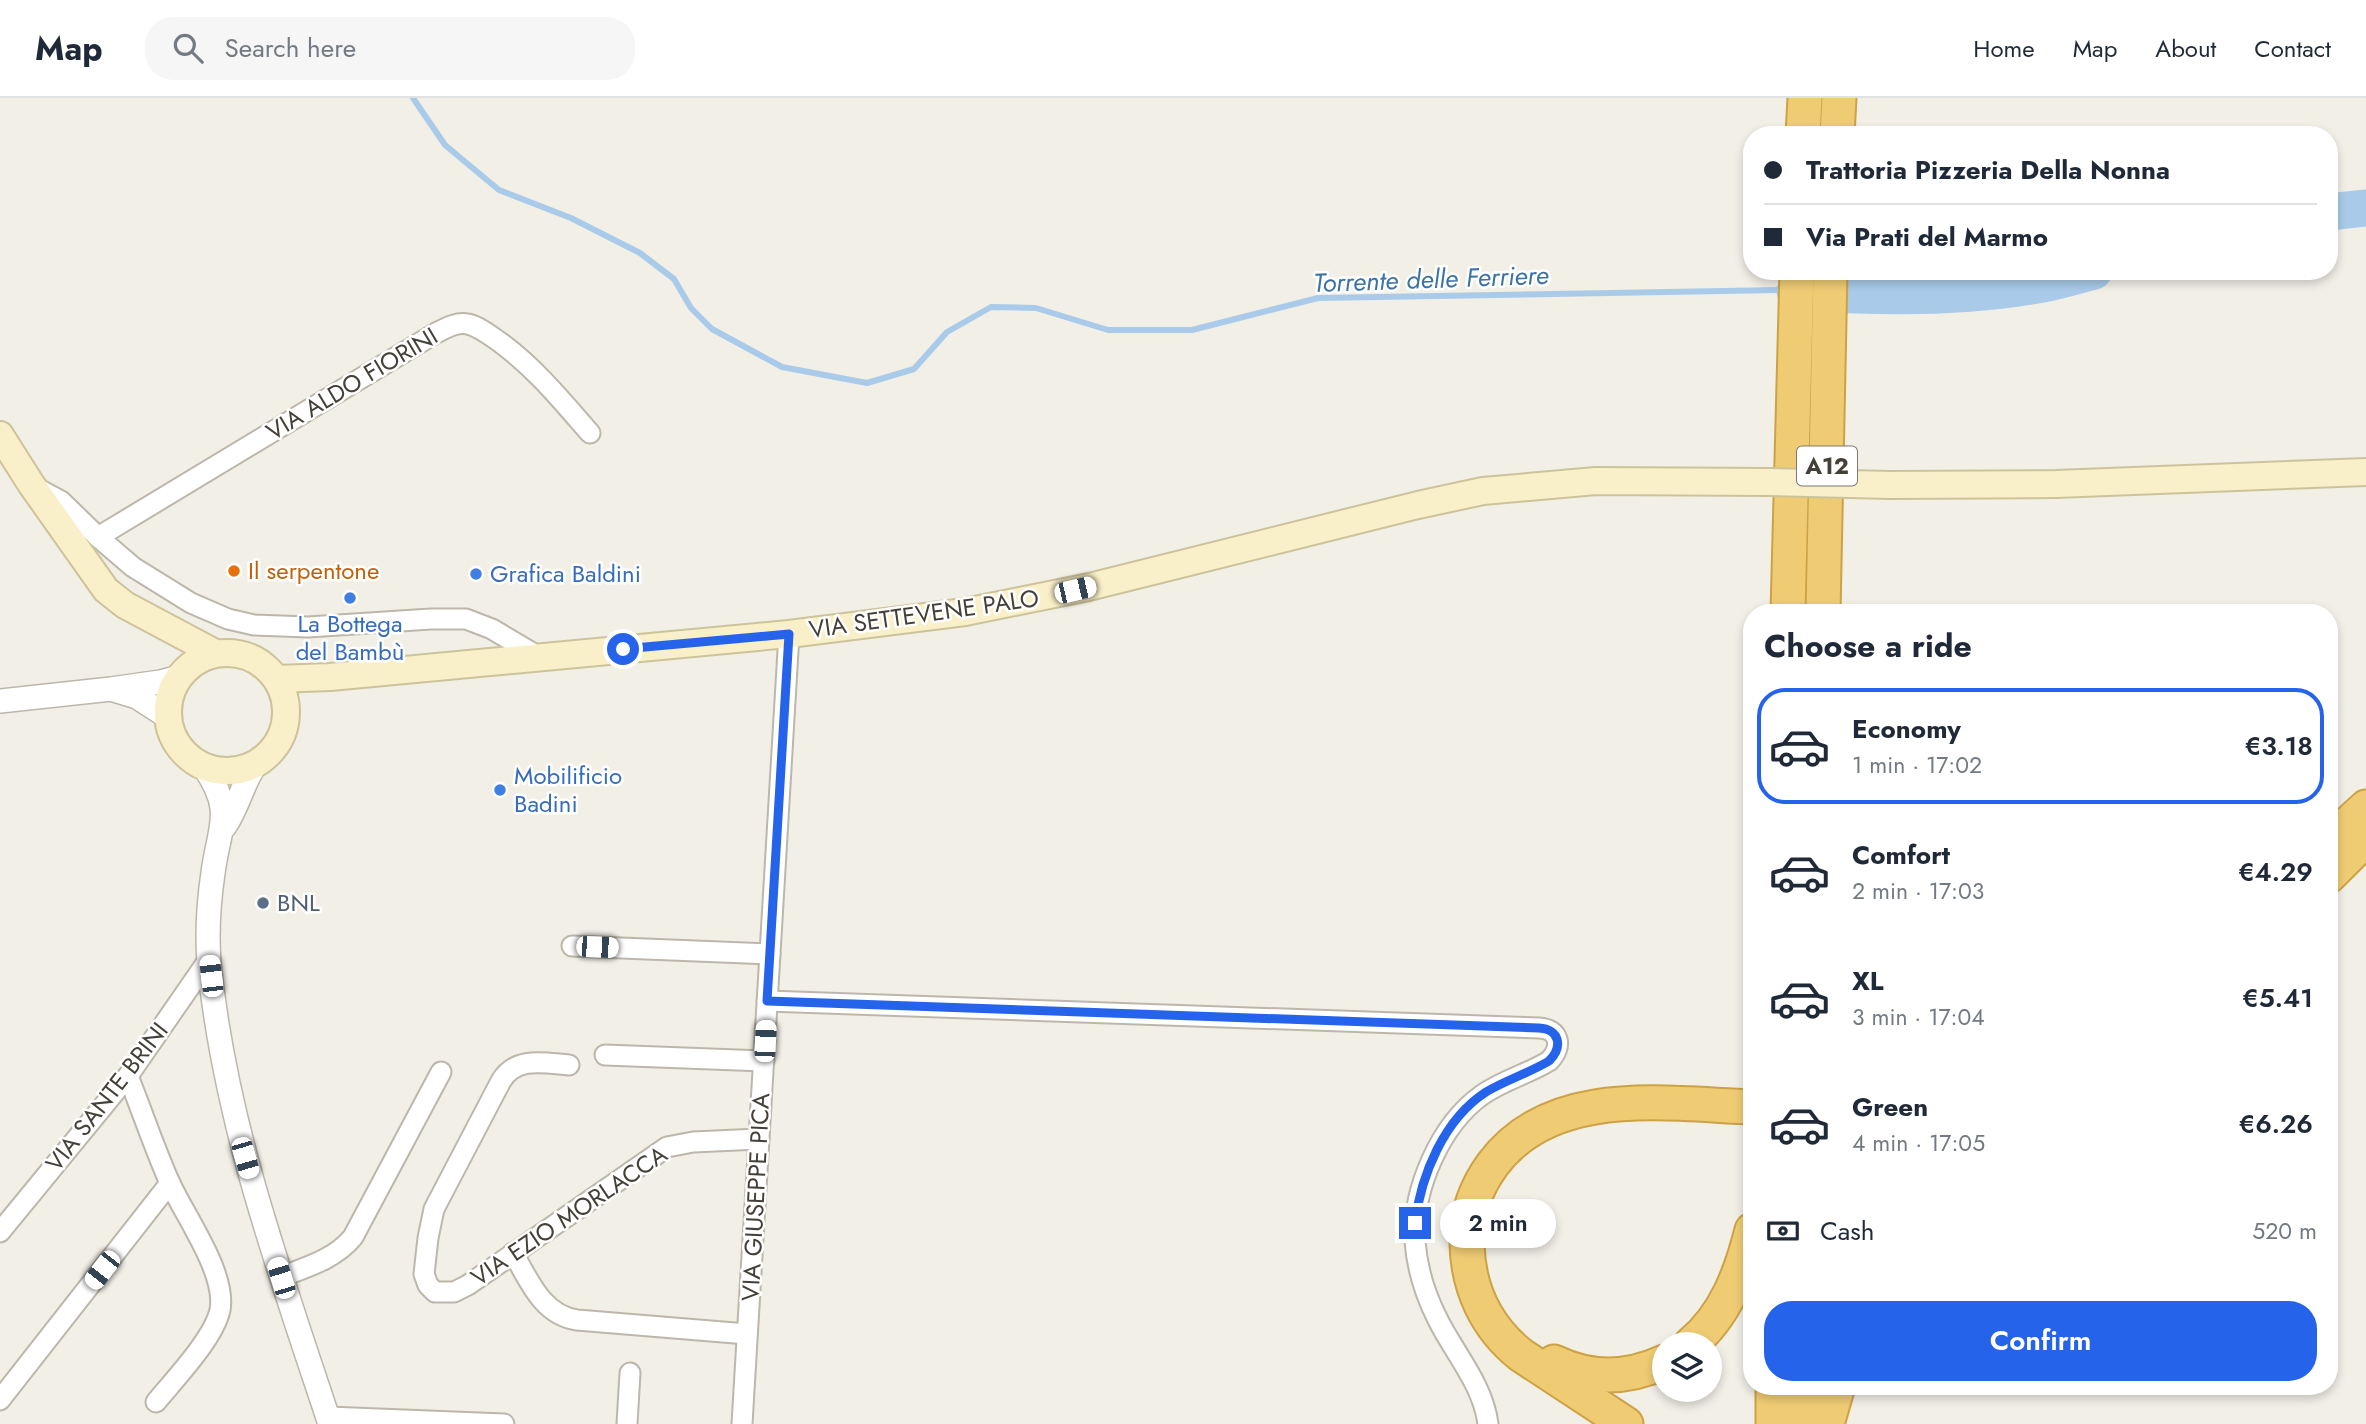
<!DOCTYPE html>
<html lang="en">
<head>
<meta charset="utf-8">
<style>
  body { margin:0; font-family:Jost,sans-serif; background:#f6f6f7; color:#1f2937; height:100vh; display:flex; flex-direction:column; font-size:26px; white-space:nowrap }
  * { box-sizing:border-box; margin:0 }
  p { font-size:23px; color:#747a83 }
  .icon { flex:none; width:38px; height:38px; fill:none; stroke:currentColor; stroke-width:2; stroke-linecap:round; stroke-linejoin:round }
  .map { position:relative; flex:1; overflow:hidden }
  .sheet { position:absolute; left:1743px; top:506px; width:595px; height:791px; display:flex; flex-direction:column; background:#fff; border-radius:28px; box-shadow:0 4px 10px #0003 }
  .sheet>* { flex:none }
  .guide { position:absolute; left:1743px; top:28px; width:595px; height:154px; border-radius:28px; box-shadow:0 4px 10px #0003; display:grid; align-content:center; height:154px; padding:0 21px; background:#fff }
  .controls { position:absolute; left:1652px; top:1234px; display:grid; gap:14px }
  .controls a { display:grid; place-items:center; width:70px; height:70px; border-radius:50%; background:#fff; box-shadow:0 4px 10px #0003; font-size:35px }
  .end { position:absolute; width:32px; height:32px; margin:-16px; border:9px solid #2563eb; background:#fff; box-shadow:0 0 0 4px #fff }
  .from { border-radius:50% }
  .bubble { position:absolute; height:49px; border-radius:24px; background:#fff; box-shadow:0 4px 10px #0003; font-size:23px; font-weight:600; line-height:49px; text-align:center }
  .car { position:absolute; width:21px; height:42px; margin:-21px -10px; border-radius:9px; box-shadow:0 0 5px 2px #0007; background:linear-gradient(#fff 24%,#345 0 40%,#fff 0 76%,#345 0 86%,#fff 0) }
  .guide b { display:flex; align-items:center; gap:24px; height:66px; font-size:26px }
  .guide b+b { border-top:2px solid #e0e1e3 }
  .guide i { width:18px; height:18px; background:#1f2937 }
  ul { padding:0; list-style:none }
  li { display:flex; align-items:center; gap:21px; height:116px; margin:0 14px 10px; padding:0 7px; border:4px solid transparent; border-radius:28px }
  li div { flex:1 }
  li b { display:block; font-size:26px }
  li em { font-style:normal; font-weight:600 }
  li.current { border-color:#2563eb }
  li>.icon { width:63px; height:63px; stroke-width:1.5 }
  h2 { padding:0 21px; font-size:32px; line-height:84px }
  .pay { display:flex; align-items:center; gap:18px; height:77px; padding:0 21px; font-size:26px }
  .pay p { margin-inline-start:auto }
  .cta { display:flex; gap:14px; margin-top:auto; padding:14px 21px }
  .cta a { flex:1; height:80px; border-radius:28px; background:#2563eb; color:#fff; font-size:28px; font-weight:600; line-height:80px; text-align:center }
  header { display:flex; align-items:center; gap:42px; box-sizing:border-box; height:98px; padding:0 35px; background:#fff; border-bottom:2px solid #e0e1e3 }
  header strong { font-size:33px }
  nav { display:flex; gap:38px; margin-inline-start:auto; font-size:24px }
  .search { width:490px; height:63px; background:#f6f6f7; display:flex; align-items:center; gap:18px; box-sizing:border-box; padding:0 24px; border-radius:28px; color:#747a83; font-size:26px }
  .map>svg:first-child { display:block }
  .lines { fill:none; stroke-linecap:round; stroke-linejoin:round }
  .stream { stroke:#a9cbe9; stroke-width:6 }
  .river { stroke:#a9cbe9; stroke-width:37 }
  .minor-casing { stroke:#bcb7aa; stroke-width:23 }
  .tertiary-casing { stroke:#bcb7aa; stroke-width:26 }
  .secondary-casing { stroke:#cdc39b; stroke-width:30 }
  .motorway-casing { stroke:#cda245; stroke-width:37 }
  .minor { stroke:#fff; stroke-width:19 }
  .tertiary { stroke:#fff; stroke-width:23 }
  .secondary { stroke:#f9f0ca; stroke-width:26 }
  .motorway { stroke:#efcc74; stroke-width:33 }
  .secondary-bridge-casing { stroke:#cdc39b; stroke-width:30; stroke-linecap:butt }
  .secondary-bridge { stroke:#f9f0ca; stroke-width:26 }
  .route { stroke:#2563eb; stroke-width:9 }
  .food-dot { fill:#e8710a; stroke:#fff; stroke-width:2.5 }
  .shop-dot { fill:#3f7fe0; stroke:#fff; stroke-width:2.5 }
  .service-dot { fill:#5c6f8a; stroke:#fff; stroke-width:2.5 }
  .labels { text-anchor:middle; stroke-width:5; stroke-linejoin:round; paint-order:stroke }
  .shield { fill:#fff; stroke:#7c7973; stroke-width:2 }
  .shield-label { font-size:23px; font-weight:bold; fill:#443f37 }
  .street-label { font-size:24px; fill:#443f37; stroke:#fff }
  .food-label { font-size:24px; fill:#c56008; stroke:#fff; text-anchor:start }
  .shop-label { font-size:24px; fill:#366cbe; stroke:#fff; text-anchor:start }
  .service-label { font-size:24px; fill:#4e5e75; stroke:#fff; text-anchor:start }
  .water-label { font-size:26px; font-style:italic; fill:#3b73a5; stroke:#fff }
</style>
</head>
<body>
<header>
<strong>Map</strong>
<div class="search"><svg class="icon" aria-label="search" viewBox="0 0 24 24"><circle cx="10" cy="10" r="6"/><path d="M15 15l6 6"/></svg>Search here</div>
<nav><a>Home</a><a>Map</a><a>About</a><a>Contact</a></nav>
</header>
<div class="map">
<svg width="2366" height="1326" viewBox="0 0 2366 1326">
  <rect width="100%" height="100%" fill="#f2efe7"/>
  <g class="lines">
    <path class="stream" d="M413,0L445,47L499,92L571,120L640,155L674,181L691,210L712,231L782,269L867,285L914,271L947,234L991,209L1036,210L1108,232H1192L1318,200L1784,192"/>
    <g class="river">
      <path d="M2329,114L2366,110"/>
      <path d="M1795,193C1876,200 1957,201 2037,187C2056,184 2075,178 2094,173"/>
    </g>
    <g class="minor-casing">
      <g id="minor">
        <path d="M37,390L61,403L98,439L133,469L191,505L228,521L254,527L308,529L431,521H466L492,531L539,559"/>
        <path d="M98,439L436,235C446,230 456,224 468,226C480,229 491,238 501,245C536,271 562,303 590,335"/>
        <path d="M572,848L770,856"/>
        <path d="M767,903L1539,930C1560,931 1563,949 1549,963C1528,976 1503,982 1482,997C1440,1027 1412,1092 1415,1143C1417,1171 1425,1196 1437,1220C1454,1255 1483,1286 1488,1326"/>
        <path d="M605,957L764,963"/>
        <path d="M569,967C544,965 516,958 501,983L434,1111L428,1140L424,1176L428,1187L435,1194H454L468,1187L667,1049L693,1044L759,1041"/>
        <path d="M128,978C142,1013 154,1049 169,1083C184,1117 227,1175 220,1212C214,1240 175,1281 156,1304"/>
        <path d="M0,1134L128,978L209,861"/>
        <path d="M513,1155C529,1182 542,1217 577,1222L747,1236"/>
        <path d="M281,1179C307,1169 335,1161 353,1139L441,974"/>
        <path d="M0,1302L170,1085"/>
        <path d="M328,1319L504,1326"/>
        <path d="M627,1326L630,1275"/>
        <path d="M742,1326L789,536"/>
      </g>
    </g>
    <g class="tertiary-casing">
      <g id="tertiary">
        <path d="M114,592L137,599L168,619"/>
        <path d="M0,603L111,591L160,584L179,579"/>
        <path d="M204,669C235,714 219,728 213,775C209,802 207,838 209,865C225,1025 280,1175 330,1326"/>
        <path d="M225,728C238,709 242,687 255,667"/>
      </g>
    </g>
    <g class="secondary-casing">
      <g id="secondary">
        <path d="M0,337L31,386L106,492L125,507L215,555"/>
        <path d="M1890,387L2056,386L2366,374"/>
        <circle cx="227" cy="614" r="59"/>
        <path d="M277,581L330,579L789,536L965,514L1089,489L1418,407L1483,393L1596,383L1769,384"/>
      </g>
    </g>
    <g class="motorway-casing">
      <g id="motorway">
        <path d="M1803,37L1805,0"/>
        <path d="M1837,37L1839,0"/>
        <path d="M1788,514L1797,173"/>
        <path d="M1823,514L1830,173"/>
        <path d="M2329,743L2366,709"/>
        <path d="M2329,778L2366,741"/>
        <path d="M1691,1246C1726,1217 1741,1175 1752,1132"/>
        <path d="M1554,1264C1591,1282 1627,1281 1664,1264"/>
        <path d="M1626,1326L1521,1257C1486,1229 1468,1190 1467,1146C1466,1117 1476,1089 1493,1066C1552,987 1665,1006 1752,1009"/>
        <path d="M1773,1326V1288"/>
        <path d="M1804,1326L1805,1288"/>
        <path d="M1827,1326L1838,1288"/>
      </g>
    </g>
    <use href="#minor" class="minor"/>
    <use href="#tertiary" class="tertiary"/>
    <use href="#secondary" class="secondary"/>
    <use href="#motorway" class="motorway"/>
    <g class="secondary-bridge-casing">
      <path id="secondary-bridge" d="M1769,384L1890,387"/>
    </g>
    <use href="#secondary-bridge" class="secondary-bridge"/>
  </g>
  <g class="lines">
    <path class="route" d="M623,551L789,536L767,903L1539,930C1560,931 1563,949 1549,963C1529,975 1506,982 1486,994C1444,1021 1421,1077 1415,1125"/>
  </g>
  <circle class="food-dot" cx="234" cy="473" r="7"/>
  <g class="shop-dot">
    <circle cx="476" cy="476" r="7"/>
    <circle cx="350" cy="500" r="7"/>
    <circle cx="500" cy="692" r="7"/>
  </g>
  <circle class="service-dot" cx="263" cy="805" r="7"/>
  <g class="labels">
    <rect class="shield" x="1797" y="348.5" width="60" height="39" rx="5"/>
    <g class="shield-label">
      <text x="1827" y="376">A12</text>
    </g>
    <g class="street-label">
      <text transform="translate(352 286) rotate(-31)" y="8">VIA ALDO FIORINI</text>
      <text transform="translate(924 516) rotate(-8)" y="8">VIA SETTEVENE PALO</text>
      <text transform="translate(107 999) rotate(-52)" y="8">VIA SANTE BRINI</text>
      <text transform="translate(756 1099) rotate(-87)" y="8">VIA GIUSEPPE PICA</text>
      <text transform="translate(569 1118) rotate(-34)" y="8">VIA EZIO MORLACCA</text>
    </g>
    <g class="food-label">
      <text x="248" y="481">Il serpentone</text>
    </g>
    <g class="shop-label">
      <text x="490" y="484">Grafica Baldini</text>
      <text x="350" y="534" text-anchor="middle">La Bottega<tspan x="350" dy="28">del Bambù</tspan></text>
      <text x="514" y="686">Mobilificio<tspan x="514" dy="28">Badini</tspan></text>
    </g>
    <g class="service-label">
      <text x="277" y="813">BNL</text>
    </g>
    <g class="water-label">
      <text transform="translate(1431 181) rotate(-2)" y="9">Torrente delle Ferriere</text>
    </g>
  </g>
</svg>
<div class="controls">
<a><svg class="icon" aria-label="layers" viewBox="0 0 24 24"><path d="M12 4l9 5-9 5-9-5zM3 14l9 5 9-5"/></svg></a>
</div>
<i class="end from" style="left:623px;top:551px"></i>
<i class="end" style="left:1415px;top:1125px"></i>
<div class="bubble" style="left:1440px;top:1101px;width:116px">2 min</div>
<i class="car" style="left:1075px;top:492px;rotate:77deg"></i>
<i class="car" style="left:597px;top:849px;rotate:92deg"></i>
<i class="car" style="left:211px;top:878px;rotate:353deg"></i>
<i class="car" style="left:765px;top:943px;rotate:3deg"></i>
<i class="car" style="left:245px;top:1060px;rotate:164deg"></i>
<i class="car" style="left:102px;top:1172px;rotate:218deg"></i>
<i class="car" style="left:281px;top:1180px;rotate:343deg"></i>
<div class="guide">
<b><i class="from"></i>Trattoria Pizzeria Della Nonna</b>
<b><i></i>Via Prati del Marmo</b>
</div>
<section class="sheet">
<h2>Choose a ride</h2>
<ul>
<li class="current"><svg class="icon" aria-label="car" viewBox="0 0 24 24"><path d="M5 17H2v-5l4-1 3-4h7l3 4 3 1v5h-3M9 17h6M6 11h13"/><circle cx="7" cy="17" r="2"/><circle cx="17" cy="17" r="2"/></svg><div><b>Economy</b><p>1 min · 17:02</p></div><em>€3.18</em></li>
<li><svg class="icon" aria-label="car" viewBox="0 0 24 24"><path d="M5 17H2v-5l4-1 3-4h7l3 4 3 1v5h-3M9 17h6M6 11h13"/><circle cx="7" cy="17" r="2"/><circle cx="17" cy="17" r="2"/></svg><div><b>Comfort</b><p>2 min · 17:03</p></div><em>€4.29</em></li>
<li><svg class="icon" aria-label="car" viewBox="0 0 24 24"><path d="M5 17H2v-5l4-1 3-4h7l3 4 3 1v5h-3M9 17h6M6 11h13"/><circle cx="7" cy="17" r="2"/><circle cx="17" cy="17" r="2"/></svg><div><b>XL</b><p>3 min · 17:04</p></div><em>€5.41</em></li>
<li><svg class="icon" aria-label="car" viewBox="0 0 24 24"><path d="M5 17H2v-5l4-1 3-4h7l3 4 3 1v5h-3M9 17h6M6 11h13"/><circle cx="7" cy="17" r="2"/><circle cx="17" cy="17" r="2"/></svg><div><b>Green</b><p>4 min · 17:05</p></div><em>€6.26</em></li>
</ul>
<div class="pay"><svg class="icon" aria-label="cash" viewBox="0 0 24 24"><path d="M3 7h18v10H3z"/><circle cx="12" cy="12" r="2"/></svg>Cash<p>520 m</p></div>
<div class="cta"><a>Confirm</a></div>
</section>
</div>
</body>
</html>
